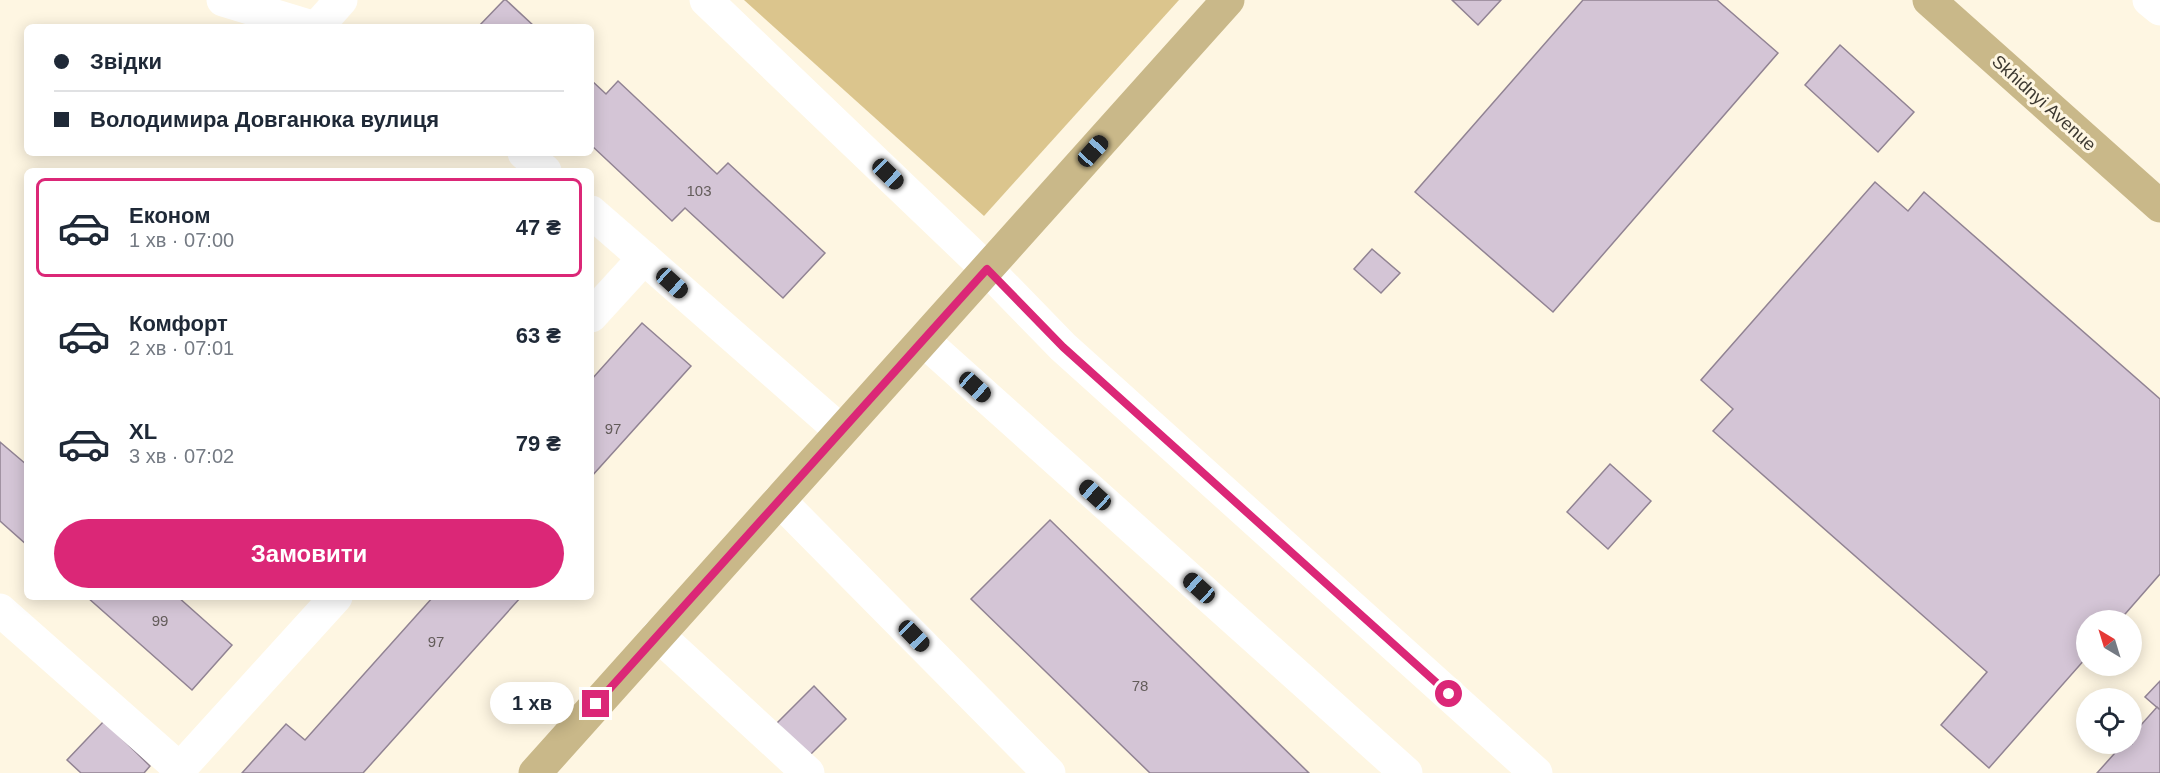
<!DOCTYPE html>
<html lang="uk">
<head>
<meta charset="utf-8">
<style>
  body { margin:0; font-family:Arial,sans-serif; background:#f6f6f7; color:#1f2937; height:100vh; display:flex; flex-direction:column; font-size:22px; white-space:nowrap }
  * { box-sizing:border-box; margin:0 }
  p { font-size:20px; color:#747a83 }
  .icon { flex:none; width:33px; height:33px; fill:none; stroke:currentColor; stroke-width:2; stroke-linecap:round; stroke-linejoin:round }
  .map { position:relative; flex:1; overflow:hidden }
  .details { position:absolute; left:24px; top:168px; width:570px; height:432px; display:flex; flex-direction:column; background:#fff; border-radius:9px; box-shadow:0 3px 15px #0003 }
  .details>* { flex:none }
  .hud { position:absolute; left:24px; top:24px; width:570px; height:132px; border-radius:9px; box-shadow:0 3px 15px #0003; display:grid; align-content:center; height:132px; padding:0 30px; background:#fff }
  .needle { width:39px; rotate:322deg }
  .tools { position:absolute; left:2076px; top:610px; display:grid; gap:12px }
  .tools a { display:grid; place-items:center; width:66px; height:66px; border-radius:50%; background:#fff; box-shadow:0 3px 15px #0003; font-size:30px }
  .end { position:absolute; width:27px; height:27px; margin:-14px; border:8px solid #db2777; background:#fff; box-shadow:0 0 0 3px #fff }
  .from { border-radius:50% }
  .bubble { position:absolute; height:42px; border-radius:21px; background:#fff; box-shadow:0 3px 15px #0003; font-size:20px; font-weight:600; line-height:42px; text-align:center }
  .car { position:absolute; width:18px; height:36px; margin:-18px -9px; border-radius:8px; box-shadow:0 0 4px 2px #0007; background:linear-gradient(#222 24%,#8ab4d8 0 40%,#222 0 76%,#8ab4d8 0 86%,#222 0) }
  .hud b { display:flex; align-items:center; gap:21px; height:57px; font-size:22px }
  .hud b+b { border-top:2px solid #e0e1e3 }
  .hud i { width:15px; height:15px; background:#1f2937 }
  ul { padding:10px 0 0; list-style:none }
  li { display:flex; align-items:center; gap:18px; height:99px; margin:0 12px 9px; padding:0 18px; border:3px solid transparent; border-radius:9px }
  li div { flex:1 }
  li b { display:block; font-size:22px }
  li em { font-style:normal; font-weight:600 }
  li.on { border-color:#db2777 }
  li>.icon { width:54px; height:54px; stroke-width:1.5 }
  .action { display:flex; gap:12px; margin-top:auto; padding:12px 30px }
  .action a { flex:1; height:69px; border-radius:36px; background:#db2777; color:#fff; font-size:24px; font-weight:600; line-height:69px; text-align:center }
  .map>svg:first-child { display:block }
  .green { fill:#dbc58d }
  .building { fill:#d4c5d6; stroke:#918393; stroke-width:1.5 }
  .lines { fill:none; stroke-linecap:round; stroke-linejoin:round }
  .minor { stroke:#fff; stroke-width:33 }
  .major { stroke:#c9b889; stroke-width:33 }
  .route { stroke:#db2777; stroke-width:8 }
  .labels { text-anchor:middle; stroke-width:6; stroke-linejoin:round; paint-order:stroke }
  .number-label { font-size:15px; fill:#635c5a }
  .street-label { font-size:18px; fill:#3d3931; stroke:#fef6e2 }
</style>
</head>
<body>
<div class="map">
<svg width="2160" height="773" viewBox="0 0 2160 773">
  <rect width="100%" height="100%" fill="#fef6e2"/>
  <path class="green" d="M744,0H1179L984,216Z"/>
  <g class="building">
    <path d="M504,0H506L535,27H478Z"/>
    <path d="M1452,0H1501L1478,25Z"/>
    <path d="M1583,0H1717L1778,53L1553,312L1415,192Z"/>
    <path d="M1840,45L1914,112L1878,152L1805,85Z"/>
    <path d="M591,80L606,94L618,81L717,174L728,163L825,253L783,298L685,208L672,221L591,145Z"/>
    <path d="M1875,182L1908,211L1924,192L2160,399V574L2119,621H2086V658L1989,768L1941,725L1987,672L1713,431L1733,409L1701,380Z"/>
    <path d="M1372,249L1400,273L1381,293L1354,269Z"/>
    <path d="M642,323L691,366L591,477V380Z"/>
    <path d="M0,442L27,465V545L0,521Z"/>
    <path d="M1610,464L1651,501L1608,549L1567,512Z"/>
    <path d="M1050,520L1309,773H1150L971,599Z"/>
    <path d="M87,597H178L232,645L192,690Z"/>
    <path d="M433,597H521L363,773H242L286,724L305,740Z"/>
    <path d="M2160,681V710L2145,697Z"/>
    <path d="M814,686L846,719L809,756L777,723Z"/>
    <path d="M2157,707L2160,710V773H2097L2123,744H2132V735Z"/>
    <path d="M104,721L150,766L144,773H81L67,760Z"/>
  </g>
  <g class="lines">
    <g class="minor">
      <path d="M223,0L312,27"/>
      <path d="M706,0L987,269L1063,347L1536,773"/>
      <path d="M2149,0L2160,9"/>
      <path d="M317,27L341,0"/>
      <path d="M524,153L545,171"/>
      <path d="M591,212L644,258L591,316"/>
      <path d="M644,258L841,431"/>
      <path d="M923,340L1406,773"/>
      <path d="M779,500L1049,773"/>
      <path d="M0,610L180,769"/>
      <path d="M658,635L808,773"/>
      <path d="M176,773L336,597"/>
    </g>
    <g class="major">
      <path d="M1929,0L2160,206"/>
      <path d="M535,773L1228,0"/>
    </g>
  </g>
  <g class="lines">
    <path class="route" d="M596,704L987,269L1063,347L1449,694"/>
  </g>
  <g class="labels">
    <g class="number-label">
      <text x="699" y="196">103</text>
      <text x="613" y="434">97</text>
      <text x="160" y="626">99</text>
      <text x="436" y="647">97</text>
      <text x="1140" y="691">78</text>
    </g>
    <g class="street-label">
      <text transform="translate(2044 103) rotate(42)" y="6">Skhidnyi Avenue</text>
    </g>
  </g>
</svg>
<div class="tools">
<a><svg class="needle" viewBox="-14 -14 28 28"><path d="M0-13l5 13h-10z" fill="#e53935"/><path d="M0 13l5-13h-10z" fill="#747a83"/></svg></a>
<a><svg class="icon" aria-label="locate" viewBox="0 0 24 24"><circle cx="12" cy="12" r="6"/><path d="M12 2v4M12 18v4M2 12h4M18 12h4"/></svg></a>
</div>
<i class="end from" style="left:1449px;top:694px"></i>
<i class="end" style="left:596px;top:704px"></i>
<div class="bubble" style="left:490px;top:682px;width:84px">1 хв</div>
<i class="car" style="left:1093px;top:151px;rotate:42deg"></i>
<i class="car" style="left:888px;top:174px;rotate:134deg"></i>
<i class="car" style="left:672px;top:283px;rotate:132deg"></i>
<i class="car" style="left:975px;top:387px;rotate:132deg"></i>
<i class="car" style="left:1095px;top:495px;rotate:312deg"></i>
<i class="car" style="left:1199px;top:588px;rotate:312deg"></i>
<i class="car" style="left:914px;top:636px;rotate:136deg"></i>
<div class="hud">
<b><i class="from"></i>Звідки</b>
<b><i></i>Володимира Довганюка вулиця</b>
</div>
<section class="details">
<ul>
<li class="on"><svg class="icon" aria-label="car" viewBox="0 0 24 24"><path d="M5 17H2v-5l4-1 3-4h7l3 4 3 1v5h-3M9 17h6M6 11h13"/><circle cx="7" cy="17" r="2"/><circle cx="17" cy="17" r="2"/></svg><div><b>Економ</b><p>1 хв · 07:00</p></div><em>47 ₴</em></li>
<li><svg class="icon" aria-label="car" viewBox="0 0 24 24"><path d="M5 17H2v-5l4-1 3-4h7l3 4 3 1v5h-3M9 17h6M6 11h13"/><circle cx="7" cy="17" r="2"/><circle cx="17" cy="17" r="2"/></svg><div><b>Комфорт</b><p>2 хв · 07:01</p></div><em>63 ₴</em></li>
<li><svg class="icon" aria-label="car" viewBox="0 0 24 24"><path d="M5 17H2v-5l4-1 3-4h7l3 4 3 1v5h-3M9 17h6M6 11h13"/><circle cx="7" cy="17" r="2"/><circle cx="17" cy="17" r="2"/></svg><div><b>XL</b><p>3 хв · 07:02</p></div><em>79 ₴</em></li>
</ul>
<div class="action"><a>Замовити</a></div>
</section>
</div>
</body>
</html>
